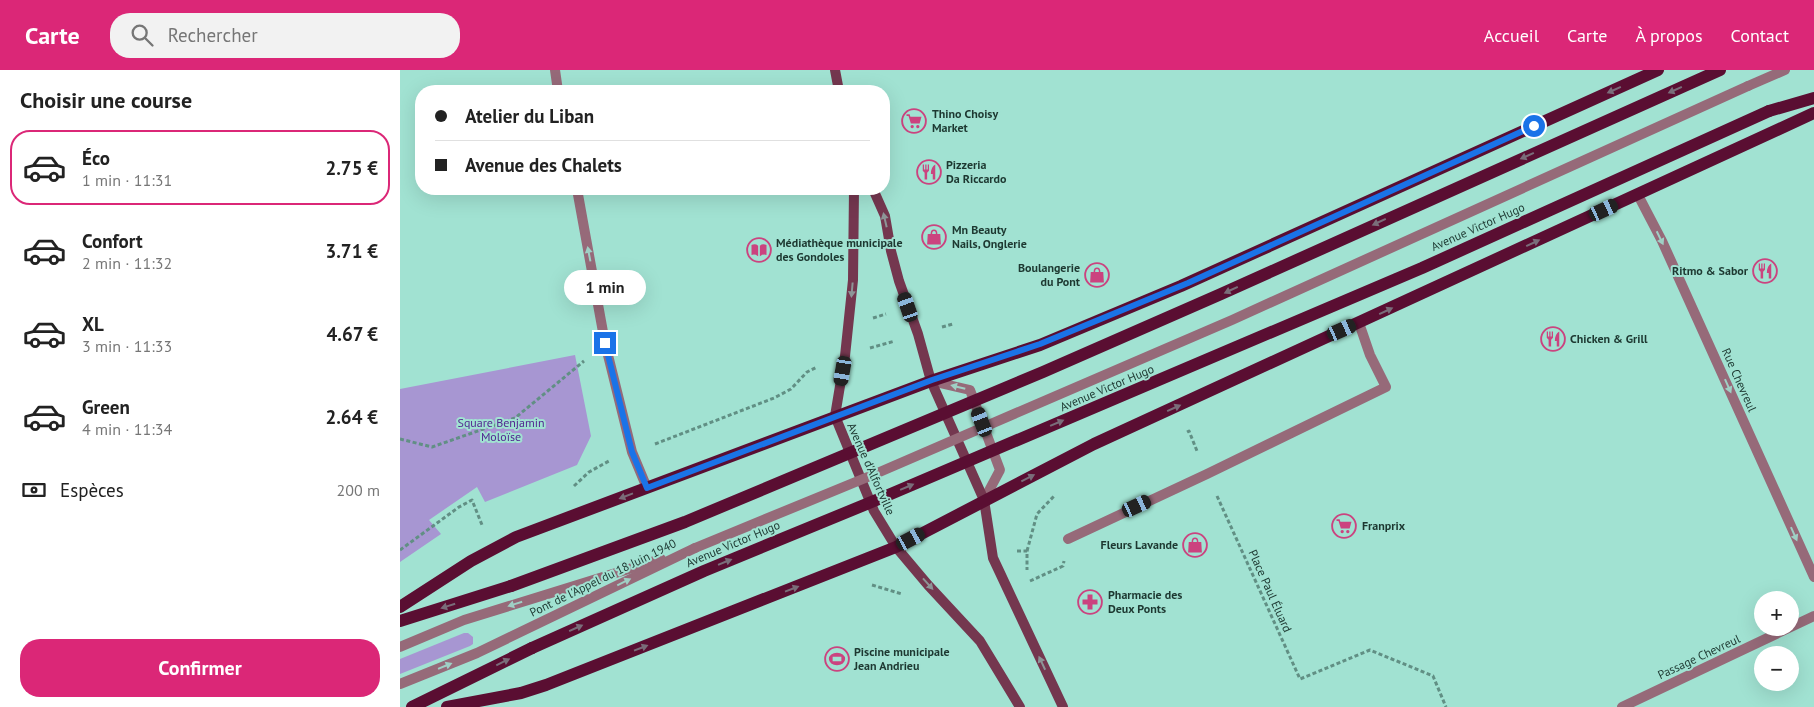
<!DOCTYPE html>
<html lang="fr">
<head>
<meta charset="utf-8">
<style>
  body { margin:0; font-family:"PT Sans",sans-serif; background:#f2f2f2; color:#222; height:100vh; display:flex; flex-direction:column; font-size:19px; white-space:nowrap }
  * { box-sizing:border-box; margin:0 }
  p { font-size:16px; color:#767676 }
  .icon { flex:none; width:28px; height:28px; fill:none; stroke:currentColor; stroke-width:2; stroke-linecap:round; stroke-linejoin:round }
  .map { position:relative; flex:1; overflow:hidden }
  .side { display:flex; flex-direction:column; background:#fff; width:400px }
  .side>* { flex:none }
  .banner { position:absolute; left:15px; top:15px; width:475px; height:110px; border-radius:20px; box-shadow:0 5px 20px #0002; display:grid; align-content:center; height:110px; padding:0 20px; background:#fff }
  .controls { position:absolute; left:1354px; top:521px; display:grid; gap:10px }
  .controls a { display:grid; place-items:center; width:45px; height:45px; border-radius:50%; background:#fff; box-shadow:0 5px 20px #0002; font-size:25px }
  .end { position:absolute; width:22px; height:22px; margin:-11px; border:6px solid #1a73e8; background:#fff; box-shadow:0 0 0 2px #fff }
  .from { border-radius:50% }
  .bubble { position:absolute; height:35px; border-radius:18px; background:#fff; box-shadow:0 5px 20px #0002; font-size:16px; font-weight:600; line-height:35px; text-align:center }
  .car { position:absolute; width:15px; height:30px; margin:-15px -8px; border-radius:6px; box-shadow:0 0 4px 1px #0007; background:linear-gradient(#222 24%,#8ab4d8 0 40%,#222 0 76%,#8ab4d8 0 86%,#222 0) }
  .banner b { display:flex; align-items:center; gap:18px; height:48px; font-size:19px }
  .banner b+b { border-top:1px solid #e0e0e0 }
  .banner i { width:12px; height:12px; background:#222 }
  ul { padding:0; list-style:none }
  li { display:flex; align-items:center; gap:15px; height:75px; margin:0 10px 8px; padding:0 10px; border:2px solid transparent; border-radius:20px }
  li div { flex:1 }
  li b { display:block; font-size:19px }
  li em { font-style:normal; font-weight:600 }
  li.on { border-color:#db2777 }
  li>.icon { width:45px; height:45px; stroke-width:1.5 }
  h2 { padding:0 20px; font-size:22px; line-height:60px }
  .pay { display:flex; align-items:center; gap:12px; height:55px; padding:0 20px; font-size:19px }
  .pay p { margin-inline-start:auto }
  .primary-button { display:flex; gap:10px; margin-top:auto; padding:10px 20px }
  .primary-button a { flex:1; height:58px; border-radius:20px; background:#db2777; color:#fff; font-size:20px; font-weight:600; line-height:58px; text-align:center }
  header { display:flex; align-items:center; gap:30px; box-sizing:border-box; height:70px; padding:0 25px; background:#db2777; color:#fff }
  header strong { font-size:24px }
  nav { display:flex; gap:28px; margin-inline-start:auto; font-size:18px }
  .search { width:350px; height:45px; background:#f2f2f2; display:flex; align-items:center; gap:12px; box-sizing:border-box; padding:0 18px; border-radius:20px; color:#767676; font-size:19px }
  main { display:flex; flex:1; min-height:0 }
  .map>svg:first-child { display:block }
  .green { fill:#a796d2 }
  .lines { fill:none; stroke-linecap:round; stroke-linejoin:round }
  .path { stroke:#618f84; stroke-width:3; stroke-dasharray:4 2.5; stroke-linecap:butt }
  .lane { stroke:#966a79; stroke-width:10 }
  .street { stroke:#966a79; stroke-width:10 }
  .secondary { stroke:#74374f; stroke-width:10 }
  .primary { stroke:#5a0e32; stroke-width:12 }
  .lane-bridge { stroke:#966a79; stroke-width:10 }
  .primary-bridge { stroke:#5a0e32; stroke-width:12 }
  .oneway { fill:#7a6d7a }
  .oneway2 { fill:#8d9597 }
  .oneway3 { fill:#9fd0c5 }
  .route { stroke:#1a73e8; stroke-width:6 }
  .labels { text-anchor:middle; stroke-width:4; stroke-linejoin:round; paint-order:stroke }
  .poi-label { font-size:12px; font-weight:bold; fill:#1d3831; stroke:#a1e2d2; text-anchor:start }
  .street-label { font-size:12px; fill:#1d3831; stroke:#a1e2d2 }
  .park-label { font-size:12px; fill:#522790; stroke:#a1e2d2 }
</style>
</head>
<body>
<header>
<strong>Carte</strong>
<div class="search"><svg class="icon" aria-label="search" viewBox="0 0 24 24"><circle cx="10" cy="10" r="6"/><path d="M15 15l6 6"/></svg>Rechercher</div>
<nav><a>Accueil</a><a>Carte</a><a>À propos</a><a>Contact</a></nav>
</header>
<main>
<section class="side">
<h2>Choisir une course</h2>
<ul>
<li class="on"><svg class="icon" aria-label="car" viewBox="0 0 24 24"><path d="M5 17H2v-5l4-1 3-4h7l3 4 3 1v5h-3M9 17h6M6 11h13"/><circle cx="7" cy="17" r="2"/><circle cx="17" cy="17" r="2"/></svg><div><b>Éco</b><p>1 min · 11:31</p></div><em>2.75 €</em></li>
<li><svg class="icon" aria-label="car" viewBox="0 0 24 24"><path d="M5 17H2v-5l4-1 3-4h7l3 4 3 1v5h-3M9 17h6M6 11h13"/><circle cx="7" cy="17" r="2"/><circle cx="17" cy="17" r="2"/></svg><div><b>Confort</b><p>2 min · 11:32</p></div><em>3.71 €</em></li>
<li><svg class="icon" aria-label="car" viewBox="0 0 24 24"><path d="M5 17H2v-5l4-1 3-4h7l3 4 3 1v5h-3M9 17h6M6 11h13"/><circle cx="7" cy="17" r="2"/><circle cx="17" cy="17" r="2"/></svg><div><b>XL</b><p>3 min · 11:33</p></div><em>4.67 €</em></li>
<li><svg class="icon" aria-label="car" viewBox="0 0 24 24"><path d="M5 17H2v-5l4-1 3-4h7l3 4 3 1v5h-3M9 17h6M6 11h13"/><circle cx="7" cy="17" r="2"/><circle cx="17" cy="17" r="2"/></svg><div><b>Green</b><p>4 min · 11:34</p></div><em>2.64 €</em></li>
</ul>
<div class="pay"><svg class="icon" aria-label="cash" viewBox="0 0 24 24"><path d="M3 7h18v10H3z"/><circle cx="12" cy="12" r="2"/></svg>Espèces<p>200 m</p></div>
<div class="primary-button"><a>Confirmer</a></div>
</section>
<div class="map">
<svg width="1414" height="637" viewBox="0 0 1414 637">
  <rect width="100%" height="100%" fill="#a1e2d2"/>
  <g class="green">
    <path d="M175,285L191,366L177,395L85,432L77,417L29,450L41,464L0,492V319Z"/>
    <path d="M64,563H68L73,567V574L70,576L0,604V589Z"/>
  </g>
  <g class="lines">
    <g class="path">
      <path d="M473,248L486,244"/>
      <path d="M542,257L553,254"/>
      <path d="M470,278L495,271"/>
      <path d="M787,362L789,361L797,381"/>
      <path d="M0,369L32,377L115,348L184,291"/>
      <path d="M255,374L374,328L391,319L407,302L417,297"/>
      <path d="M174,416L189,402L209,391"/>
      <path d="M817,426L900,609L970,580L1033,606L1046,637"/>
      <path d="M0,480L59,437L72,430L82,455"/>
      <path d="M617,481H627V500"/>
      <path d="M627,481L637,444L655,425"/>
      <path d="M630,511L663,496L664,491"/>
      <path d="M472,515L502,524"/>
    </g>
    <g class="lane">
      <path d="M1348,16L1385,0"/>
      <path d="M531,311L570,320L600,400L584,430"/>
      <path d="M668,469L807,404L986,317L970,285L959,253"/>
      <path d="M0,577L64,550L261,489"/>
      <path d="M0,614L77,583L295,478"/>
    </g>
    <g class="street">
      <path d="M155,0L158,21"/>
      <path d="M177,119L205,273L232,382L247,418"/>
      <path d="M1238,125L1262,171L1414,507"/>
      <path d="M1222,637L1414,546"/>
    </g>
    <g class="secondary">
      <path d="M435,0L439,21"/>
      <path d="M454,119L453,210L445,286L435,346L474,441L496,477L528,515L580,571L620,637"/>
      <path d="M473,119L485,146L491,181L499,211L518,264L531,311L584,430L593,488L663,637"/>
    </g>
    <g class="primary">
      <path d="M1369,41L1414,28"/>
      <path d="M0,537L71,491L116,467L531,311L640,275L781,216L1258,0"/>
      <path d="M0,551L111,516"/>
      <path d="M12,637L132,578"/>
      <path d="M47,637L121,623L146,615L496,477L694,374L1414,43"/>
    </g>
    <path class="lane-bridge" d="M295,478L475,404L832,250L1348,16"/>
    <g class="primary-bridge">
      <path d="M111,516L285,452L643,302L821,224L1320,0"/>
      <path d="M132,578L304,501L486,426L1022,198L1369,41"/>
    </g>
  </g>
  <defs><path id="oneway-solid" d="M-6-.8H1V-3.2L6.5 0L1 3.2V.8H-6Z" transform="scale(1.25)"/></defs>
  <g class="oneway">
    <use href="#oneway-solid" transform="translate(1214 20) rotate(156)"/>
    <use href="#oneway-solid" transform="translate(1275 20) rotate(156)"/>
    <use href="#oneway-solid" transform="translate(1127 86) rotate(156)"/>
    <use href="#oneway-solid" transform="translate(979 152) rotate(155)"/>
    <use href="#oneway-solid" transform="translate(1133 173) rotate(-25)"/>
    <use href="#oneway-solid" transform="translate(831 220) rotate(155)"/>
    <use href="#oneway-solid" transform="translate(986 241) rotate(-25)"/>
    <use href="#oneway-solid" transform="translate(774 338) rotate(-24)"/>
    <use href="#oneway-solid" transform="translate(657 353) rotate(-23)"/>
    <use href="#oneway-solid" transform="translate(628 408) rotate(-27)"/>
    <use href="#oneway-solid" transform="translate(507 417) rotate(-23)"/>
    <use href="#oneway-solid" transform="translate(226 426) rotate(159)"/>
    <use href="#oneway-solid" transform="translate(325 492) rotate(-22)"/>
    <use href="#oneway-solid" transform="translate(392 519) rotate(-21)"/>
    <use href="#oneway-solid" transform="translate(48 536) rotate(163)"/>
    <use href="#oneway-solid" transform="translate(176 558) rotate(-24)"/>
    <use href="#oneway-solid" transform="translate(241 578) rotate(-21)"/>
    <use href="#oneway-solid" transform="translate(103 592) rotate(-26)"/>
  </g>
  <g class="oneway2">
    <use href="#oneway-solid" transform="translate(485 150) rotate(-103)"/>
    <use href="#oneway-solid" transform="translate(452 220) rotate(95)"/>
    <use href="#oneway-solid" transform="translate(528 514) rotate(48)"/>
    <use href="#oneway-solid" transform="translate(642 593) rotate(-115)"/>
  </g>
  <g class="oneway3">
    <use href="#oneway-solid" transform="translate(1260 168) rotate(64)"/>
    <use href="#oneway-solid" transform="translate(189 184) rotate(-101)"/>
    <use href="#oneway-solid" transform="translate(1328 316) rotate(66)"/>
    <use href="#oneway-solid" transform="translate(558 317) rotate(-166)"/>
    <use href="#oneway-solid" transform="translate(1394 464) rotate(66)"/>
    <use href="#oneway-solid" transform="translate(224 512) rotate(-26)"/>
    <use href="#oneway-solid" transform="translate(115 534) rotate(163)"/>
    <use href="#oneway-solid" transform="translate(45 596) rotate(-22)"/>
  </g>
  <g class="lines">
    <path class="route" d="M205,273L232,382L247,418L532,310L640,274L788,213L1134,56"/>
  </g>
  <defs>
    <g id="supermarket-ring" transform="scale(1.25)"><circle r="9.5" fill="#a1e2d2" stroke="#cb437f" stroke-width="1.5"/><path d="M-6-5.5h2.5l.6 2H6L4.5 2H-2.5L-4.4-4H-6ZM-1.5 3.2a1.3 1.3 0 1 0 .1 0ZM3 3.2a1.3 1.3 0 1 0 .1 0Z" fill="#cb437f"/></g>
    <g id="restaurant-ring" transform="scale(1.25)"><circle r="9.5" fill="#a1e2d2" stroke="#cb437f" stroke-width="1.5"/><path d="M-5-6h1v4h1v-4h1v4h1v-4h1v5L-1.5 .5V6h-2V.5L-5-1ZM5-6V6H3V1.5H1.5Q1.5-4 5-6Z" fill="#cb437f"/></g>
    <g id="shop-ring" transform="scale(1.25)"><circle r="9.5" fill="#a1e2d2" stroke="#cb437f" stroke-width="1.5"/><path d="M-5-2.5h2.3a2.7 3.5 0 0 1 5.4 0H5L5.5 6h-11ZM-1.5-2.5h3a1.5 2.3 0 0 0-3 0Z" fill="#cb437f"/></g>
    <g id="library-ring" transform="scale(1.25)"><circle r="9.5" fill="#a1e2d2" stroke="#cb437f" stroke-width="1.5"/><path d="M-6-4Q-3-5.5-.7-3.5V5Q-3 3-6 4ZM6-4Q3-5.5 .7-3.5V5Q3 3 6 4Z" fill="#cb437f"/></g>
    <g id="pharmacy-ring" transform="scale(1.25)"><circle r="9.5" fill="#a1e2d2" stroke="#cb437f" stroke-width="1.5"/><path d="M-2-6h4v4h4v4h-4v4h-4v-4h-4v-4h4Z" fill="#cb437f"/></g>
    <g id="stadium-ring" transform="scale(1.25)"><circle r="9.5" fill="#a1e2d2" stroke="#cb437f" stroke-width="1.5"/><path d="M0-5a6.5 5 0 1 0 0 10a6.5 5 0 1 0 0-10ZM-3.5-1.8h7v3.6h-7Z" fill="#cb437f"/></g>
  </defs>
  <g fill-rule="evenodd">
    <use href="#supermarket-ring" x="514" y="51"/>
    <use href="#restaurant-ring" x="529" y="102"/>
    <use href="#shop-ring" x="534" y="167"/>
    <use href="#library-ring" x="359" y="180"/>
    <use href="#restaurant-ring" x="1365" y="201"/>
    <use href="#shop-ring" x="697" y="205"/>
    <use href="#restaurant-ring" x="1153" y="269"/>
    <use href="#supermarket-ring" x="944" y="456"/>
    <use href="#shop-ring" x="795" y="475"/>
    <use href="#pharmacy-ring" x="690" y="532"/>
    <use href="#stadium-ring" x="437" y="589"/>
  </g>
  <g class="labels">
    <g class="poi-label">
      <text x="532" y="48">Thino Choisy<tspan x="532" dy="14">Market</tspan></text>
      <text x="546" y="99">Pizzeria<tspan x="546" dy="14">Da Riccardo</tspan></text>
      <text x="552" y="164">Mn Beauty<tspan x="552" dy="14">Nails, Onglerie</tspan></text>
      <text x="376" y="177">Médiathèque municipale<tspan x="376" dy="14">des Gondoles</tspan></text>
      <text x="680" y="202" text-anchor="end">Boulangerie<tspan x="680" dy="14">du Pont</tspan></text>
      <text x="1348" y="205" text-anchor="end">Ritmo &amp; Sabor</text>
      <text x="1170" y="273">Chicken &amp; Grill</text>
      <text x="962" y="460">Franprix</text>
      <text x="778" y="479" text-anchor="end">Fleurs Lavande</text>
      <text x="708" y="529">Pharmacie des<tspan x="708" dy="14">Deux Ponts</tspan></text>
      <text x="454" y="586">Piscine municipale<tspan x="454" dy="14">Jean Andrieu</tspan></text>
    </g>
    <g class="street-label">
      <text transform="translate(1078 157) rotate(-24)" y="4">Avenue Victor Hugo</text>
      <text transform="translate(1339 310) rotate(66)" y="4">Rue Chevreul</text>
      <text transform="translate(707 318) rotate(-23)" y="4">Avenue Victor Hugo</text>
      <text transform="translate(471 399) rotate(66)" y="4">Avenue d'Alfortville</text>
      <text transform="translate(333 474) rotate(-23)" y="4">Avenue Victor Hugo</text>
      <text transform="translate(203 508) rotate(-26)" y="4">Pont de l'Appel du 18 Juin 1940</text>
      <text transform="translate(870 521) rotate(66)" y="4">Place Paul Éluard</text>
      <text transform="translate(1299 587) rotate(-25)" y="4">Passage Chevreul</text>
    </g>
    <g class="park-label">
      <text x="101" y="357">Square Benjamin<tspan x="101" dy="14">Moloïse</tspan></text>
    </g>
  </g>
</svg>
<div class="controls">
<a>+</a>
<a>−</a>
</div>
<i class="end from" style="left:1134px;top:56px"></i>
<i class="end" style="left:205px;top:273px"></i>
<div class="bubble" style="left:164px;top:200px;width:82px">1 min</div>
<i class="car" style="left:1204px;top:140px;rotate:65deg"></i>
<i class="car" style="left:508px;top:237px;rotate:341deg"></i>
<i class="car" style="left:942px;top:260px;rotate:66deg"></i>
<i class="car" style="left:443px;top:301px;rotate:190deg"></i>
<i class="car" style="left:582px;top:352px;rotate:339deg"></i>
<i class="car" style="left:737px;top:436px;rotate:65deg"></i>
<i class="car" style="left:511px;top:469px;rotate:62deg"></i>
<div class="banner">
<b><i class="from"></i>Atelier du Liban</b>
<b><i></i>Avenue des Chalets</b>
</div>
</div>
</main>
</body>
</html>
